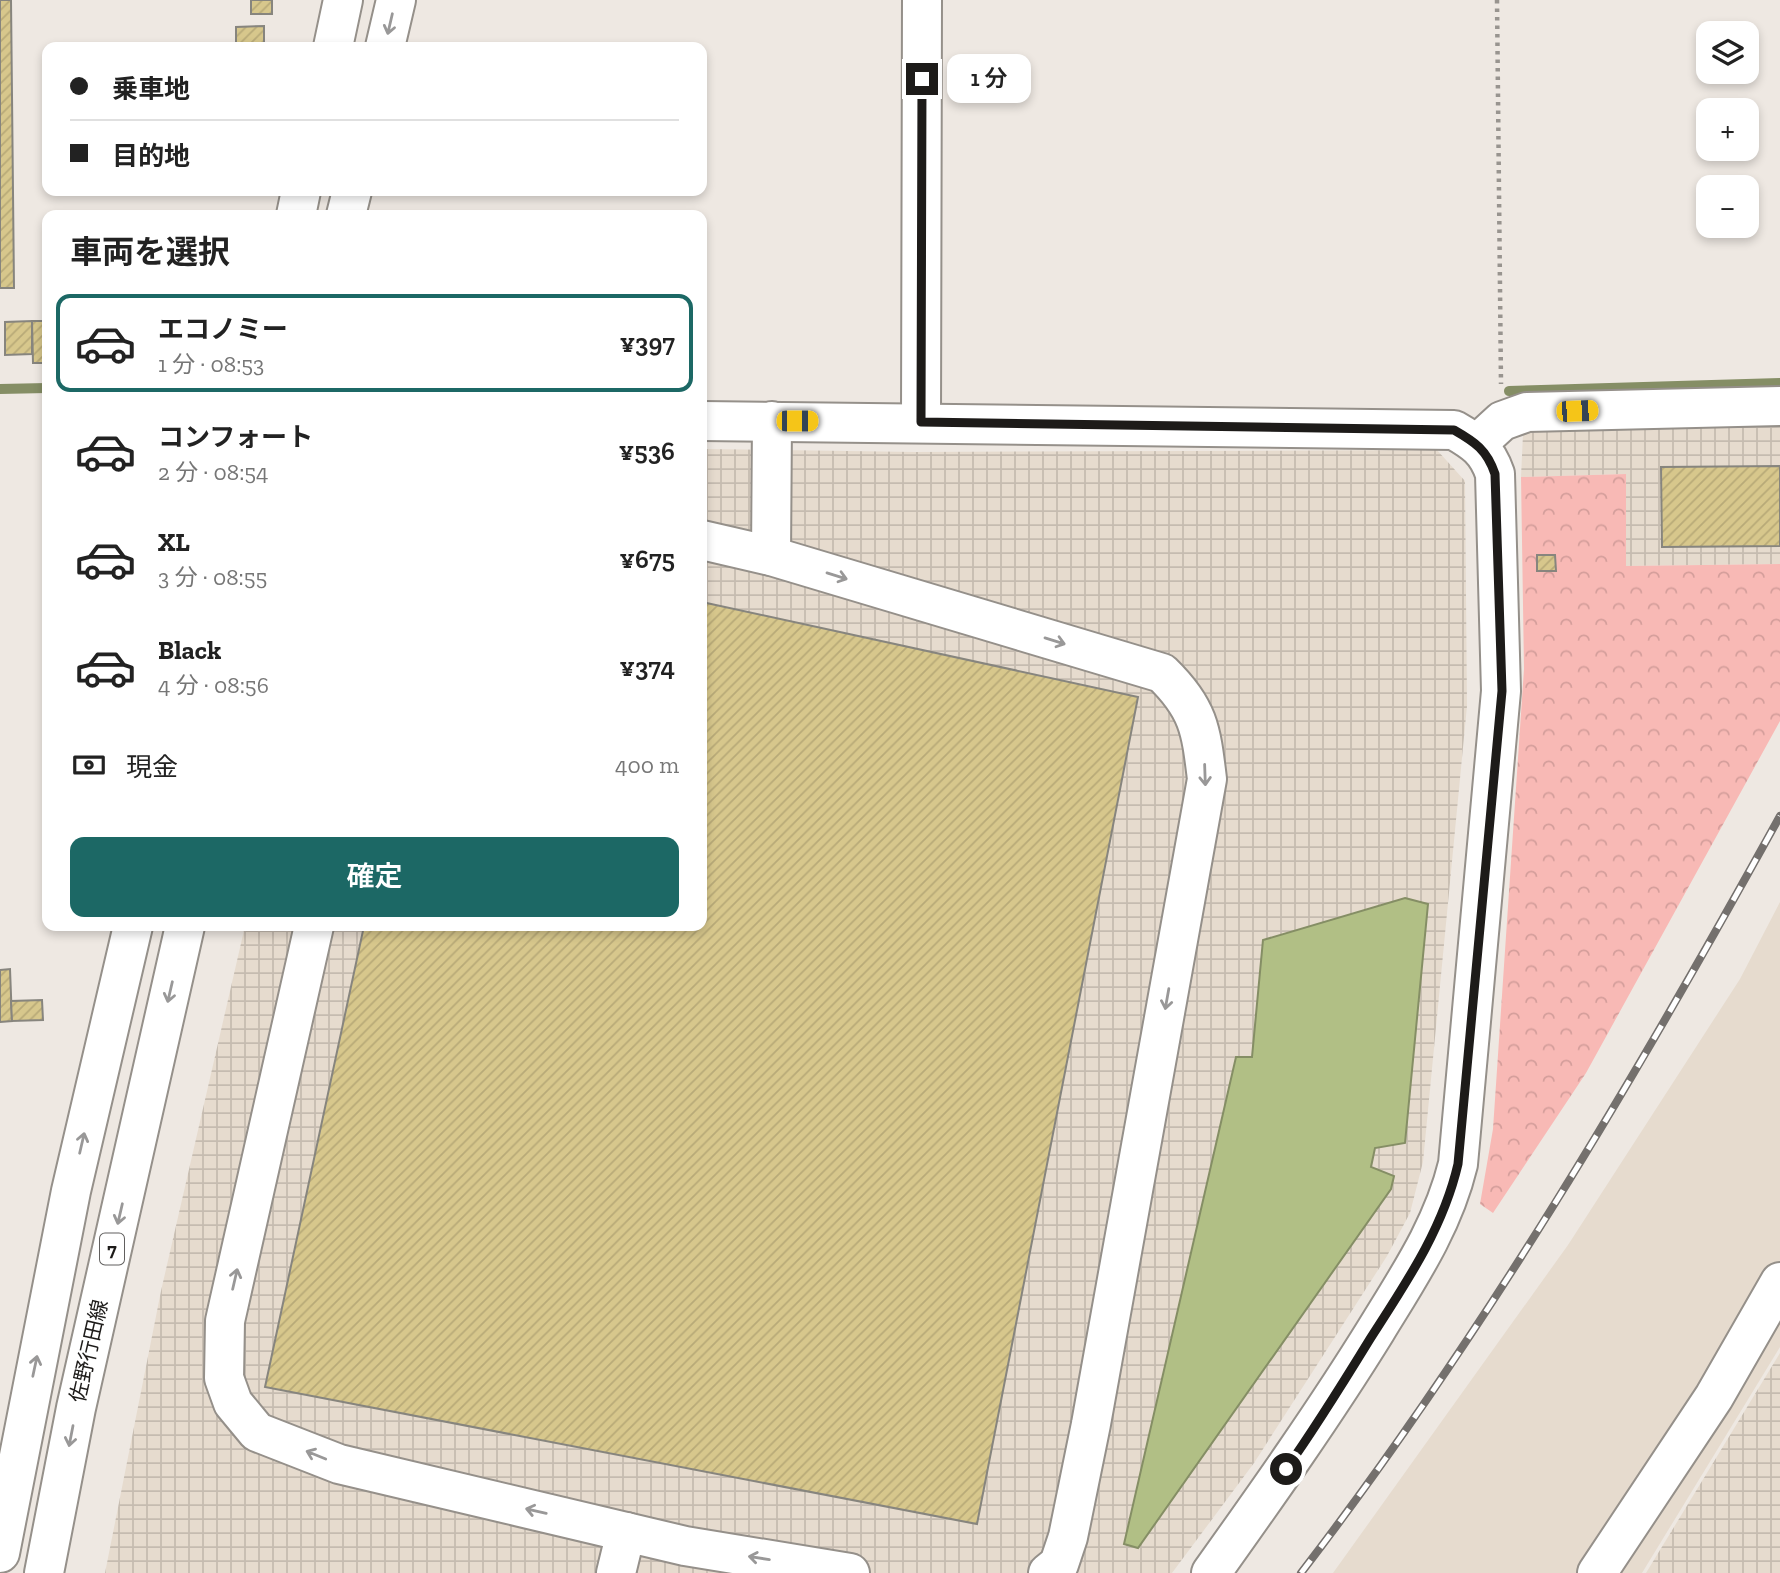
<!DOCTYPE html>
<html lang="ja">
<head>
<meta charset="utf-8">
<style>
  body { margin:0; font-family:"Zilla Slab","Noto Sans JP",serif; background:#f6f6f6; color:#222; height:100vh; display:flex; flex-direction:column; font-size:26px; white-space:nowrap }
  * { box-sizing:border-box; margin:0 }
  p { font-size:23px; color:#767676 }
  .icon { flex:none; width:38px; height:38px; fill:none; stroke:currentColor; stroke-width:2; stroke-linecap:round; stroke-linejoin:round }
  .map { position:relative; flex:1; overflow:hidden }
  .side { position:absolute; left:42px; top:210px; width:665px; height:721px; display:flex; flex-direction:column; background:#fff; border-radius:14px; box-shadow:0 4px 10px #0003 }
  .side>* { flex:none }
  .top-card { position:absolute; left:42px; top:42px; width:665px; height:154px; border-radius:14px; box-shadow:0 4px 10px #0003; display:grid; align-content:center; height:154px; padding:0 28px; background:#fff }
  .tools { position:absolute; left:1696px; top:21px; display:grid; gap:14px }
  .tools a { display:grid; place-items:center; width:63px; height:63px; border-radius:14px; background:#fff; box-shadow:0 4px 10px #0003; font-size:35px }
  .end { position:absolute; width:32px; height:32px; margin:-16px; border:9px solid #1d1b19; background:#fff; box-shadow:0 0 0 4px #fff }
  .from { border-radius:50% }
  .bubble { position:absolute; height:49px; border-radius:14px; background:#fff; box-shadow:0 4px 10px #0003; font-size:23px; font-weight:600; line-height:49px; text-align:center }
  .car { position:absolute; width:21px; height:42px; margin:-21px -10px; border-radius:9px; box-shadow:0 0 5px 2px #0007; background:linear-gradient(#f5c518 24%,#345 0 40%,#f5c518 0 76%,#345 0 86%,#f5c518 0) }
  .top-card b { display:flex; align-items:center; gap:24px; height:66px; font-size:26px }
  .top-card b+b { border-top:2px solid #e0e0e0 }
  .top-card i { width:18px; height:18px; background:#222 }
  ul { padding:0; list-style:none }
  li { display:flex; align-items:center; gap:21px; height:98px; margin:0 14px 10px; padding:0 14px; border:4px solid transparent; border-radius:14px }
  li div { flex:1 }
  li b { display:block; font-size:26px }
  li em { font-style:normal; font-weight:600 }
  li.active { border-color:#1c6865 }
  li>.icon { width:63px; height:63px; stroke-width:1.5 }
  h2 { padding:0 28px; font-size:32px; line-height:84px }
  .pay { display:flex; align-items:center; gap:18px; height:77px; padding:0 28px; font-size:26px }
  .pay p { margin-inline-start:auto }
  .primary-button { display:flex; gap:14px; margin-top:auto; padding:14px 28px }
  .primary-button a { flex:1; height:80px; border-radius:14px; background:#1c6865; color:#fff; font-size:28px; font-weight:600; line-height:80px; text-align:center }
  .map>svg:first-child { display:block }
  .built { fill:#e6dbce }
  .industrial { fill:url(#industrial-grid) }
  .forest { fill:url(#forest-crowns) }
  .water { fill:#b1bf85; stroke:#858e65; stroke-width:2 }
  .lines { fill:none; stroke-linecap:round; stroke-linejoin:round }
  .stream { stroke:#858e65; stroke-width:10 }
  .building { fill:url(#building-hatch); stroke:#87857e; stroke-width:2 }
  .minor-casing { stroke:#95908a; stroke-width:42 }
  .major-casing { stroke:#95908a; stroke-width:42 }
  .path { stroke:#98948f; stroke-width:4.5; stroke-dasharray:3.5 5; stroke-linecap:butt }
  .minor { stroke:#fff; stroke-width:38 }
  .major { stroke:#fff; stroke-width:38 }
  .rail-casing { stroke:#74706d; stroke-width:8 }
  .rail { stroke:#fff; stroke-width:5; stroke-dasharray:16; stroke-linecap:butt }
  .oneway { stroke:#999898 }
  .route { stroke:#1d1b19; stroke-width:9 }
  .labels { text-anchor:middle; stroke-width:5; stroke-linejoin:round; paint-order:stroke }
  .shield { fill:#fff; stroke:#615f5e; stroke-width:2 }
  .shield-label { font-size:19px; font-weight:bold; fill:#1d1b19 }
  .street-label { font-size:21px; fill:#1d1b19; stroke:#fff }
</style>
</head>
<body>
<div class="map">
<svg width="1780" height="1573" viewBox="0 0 1780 1573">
  <defs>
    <pattern id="industrial-grid" width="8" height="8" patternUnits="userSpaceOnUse" patternTransform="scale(1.75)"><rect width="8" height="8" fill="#e6dbce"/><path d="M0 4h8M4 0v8" fill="none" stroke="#c5bbb0"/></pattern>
    <pattern id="forest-crowns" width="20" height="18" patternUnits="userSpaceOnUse" patternTransform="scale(1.75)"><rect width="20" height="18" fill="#f8b9b5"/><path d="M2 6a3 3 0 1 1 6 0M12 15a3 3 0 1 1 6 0" fill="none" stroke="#d49e9b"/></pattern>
    <pattern id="building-hatch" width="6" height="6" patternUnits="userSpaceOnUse" patternTransform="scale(1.75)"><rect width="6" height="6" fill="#d7c78c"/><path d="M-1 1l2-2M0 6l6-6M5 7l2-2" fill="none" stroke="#b8aa78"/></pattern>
  </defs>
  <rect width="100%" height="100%" fill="#eee8e2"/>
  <path class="built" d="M1780,902V1347L1642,1573H1333L1568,1245L1740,979Z"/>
  <g class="industrial">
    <path d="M1780,421V564L1626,566V474L1521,477L1523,434L1546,422Z"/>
    <path d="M702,449L915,452L1437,450L1465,481L1467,706L1423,1162L1410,1213L1387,1256L1254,1463L1172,1573H105L161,1291L245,926H702Z"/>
    <path d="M1780,1353V1573H1646Z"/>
  </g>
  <path class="forest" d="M1626,474V566L1780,564V721L1586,1073L1493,1213L1480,1204L1493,1129L1524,669L1521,477Z"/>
  <path class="water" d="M1405,898L1428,904L1405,1143L1375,1148L1371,1167L1394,1176L1391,1189L1138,1548L1124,1544L1236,1057H1252L1263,940Z"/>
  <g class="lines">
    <g class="stream">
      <path d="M0,389L47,388"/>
      <path d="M1509,391L1780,383"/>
    </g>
  </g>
  <g class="building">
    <path d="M0,0H11L14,288H0Z"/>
    <rect x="251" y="0" width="21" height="14"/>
    <path d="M264,26V47H236V27Z"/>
    <path d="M32,321H47V363H33Z"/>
    <path d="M32,321V354L5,355V322Z"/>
    <path d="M1780,466V546L1662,547L1661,467Z"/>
    <path d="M1537,555H1555L1556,571H1537Z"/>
    <path d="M702,602L1138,697L977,1524L265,1387L364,926H702Z"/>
    <path d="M10,969L12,1021L0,1022V970Z"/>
    <path d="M42,1000L43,1020L12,1021L11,1001Z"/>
  </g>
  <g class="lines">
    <g class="minor-casing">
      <g id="minor">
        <path d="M702,421L1454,430C1475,442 1487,450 1495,474L1501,691L1458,1164C1443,1226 1409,1276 1376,1330C1324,1414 1268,1493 1211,1573"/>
        <path d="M921,422L922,0"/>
        <path d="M1478,443L1502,421L1527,412L1780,406"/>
        <path d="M702,540L771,556L1162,673C1199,709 1201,730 1207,779L1091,1424L1068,1537L1059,1564L1048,1573"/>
        <path d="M771,556L772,421"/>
        <path d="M314,926L225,1321L224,1378L233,1403L257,1432L339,1464L685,1546L850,1573"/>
        <path d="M616,1573L626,1532"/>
        <path d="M1597,1573L1714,1397L1780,1282"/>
      </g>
    </g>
    <g class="major-casing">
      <g id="major">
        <path d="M333,47L343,0"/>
        <path d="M385,47L396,0"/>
        <path d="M296,215L301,191"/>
        <path d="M346,215L352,191"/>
        <path d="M0,1553L71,1191L133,926"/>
        <path d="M44,1573L76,1408L185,926"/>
      </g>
    </g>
    <path class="path" d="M1497,0L1501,384"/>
    <use href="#minor" class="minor"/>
    <use href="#major" class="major"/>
    <g class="rail-casing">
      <path id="rail" d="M1301,1573C1483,1336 1636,1077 1780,816"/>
    </g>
    <use href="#rail" class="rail"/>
  </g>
  <defs><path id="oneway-shaft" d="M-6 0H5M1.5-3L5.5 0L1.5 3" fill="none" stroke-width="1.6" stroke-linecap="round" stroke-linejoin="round" transform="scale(1.75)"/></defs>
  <g class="oneway">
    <use href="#oneway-shaft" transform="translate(390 24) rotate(103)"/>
    <use href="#oneway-shaft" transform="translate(837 576) rotate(17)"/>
    <use href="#oneway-shaft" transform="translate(1055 641) rotate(17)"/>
    <use href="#oneway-shaft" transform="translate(1205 775) rotate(88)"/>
    <use href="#oneway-shaft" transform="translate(170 992) rotate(103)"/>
    <use href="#oneway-shaft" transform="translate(1167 999) rotate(100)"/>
    <use href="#oneway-shaft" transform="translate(82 1143) rotate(-77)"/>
    <use href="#oneway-shaft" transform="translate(120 1214) rotate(103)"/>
    <use href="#oneway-shaft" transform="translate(235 1279) rotate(-77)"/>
    <use href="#oneway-shaft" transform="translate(35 1366) rotate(-78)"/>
    <use href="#oneway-shaft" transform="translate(71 1436) rotate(101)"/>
    <use href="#oneway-shaft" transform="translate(316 1455) rotate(-158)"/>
    <use href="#oneway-shaft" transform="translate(536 1511) rotate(-167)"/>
    <use href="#oneway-shaft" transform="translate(759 1558) rotate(-171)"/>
  </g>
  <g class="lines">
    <path class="route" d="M922,79L921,422L1454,430C1475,442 1487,450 1495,474L1502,691L1458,1164C1443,1229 1406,1283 1370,1339C1343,1383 1316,1427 1286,1469"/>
  </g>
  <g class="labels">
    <rect class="shield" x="100" y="1233.5" width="24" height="31" rx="5"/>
    <g class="shield-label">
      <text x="112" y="1256">7</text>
    </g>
    <g class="street-label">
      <text transform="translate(89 1351) rotate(-77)" y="7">佐野行田線</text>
    </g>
  </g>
</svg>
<div class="tools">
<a><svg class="icon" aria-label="layers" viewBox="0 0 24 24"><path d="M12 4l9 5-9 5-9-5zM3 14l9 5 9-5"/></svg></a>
<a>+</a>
<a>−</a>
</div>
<i class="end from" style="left:1286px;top:1469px"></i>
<i class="end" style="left:922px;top:79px"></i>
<div class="bubble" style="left:947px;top:54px;width:84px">1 分</div>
<i class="car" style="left:1577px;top:411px;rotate:88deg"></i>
<i class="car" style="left:797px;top:421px;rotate:90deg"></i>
<div class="top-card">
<b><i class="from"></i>乗車地</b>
<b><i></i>目的地</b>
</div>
<section class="side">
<h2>車両を選択</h2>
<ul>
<li class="active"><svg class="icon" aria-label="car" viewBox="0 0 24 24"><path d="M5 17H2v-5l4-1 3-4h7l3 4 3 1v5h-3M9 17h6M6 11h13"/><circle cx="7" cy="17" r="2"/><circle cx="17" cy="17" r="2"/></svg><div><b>エコノミー</b><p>1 分 · 08:53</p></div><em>¥397</em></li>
<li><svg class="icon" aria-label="car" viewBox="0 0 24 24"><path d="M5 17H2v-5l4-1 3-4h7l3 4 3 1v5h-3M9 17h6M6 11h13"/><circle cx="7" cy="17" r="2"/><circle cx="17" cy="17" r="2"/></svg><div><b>コンフォート</b><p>2 分 · 08:54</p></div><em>¥536</em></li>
<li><svg class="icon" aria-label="car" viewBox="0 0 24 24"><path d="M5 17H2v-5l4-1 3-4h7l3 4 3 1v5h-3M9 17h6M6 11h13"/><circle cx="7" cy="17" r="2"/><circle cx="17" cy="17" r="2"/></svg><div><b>XL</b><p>3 分 · 08:55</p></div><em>¥675</em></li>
<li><svg class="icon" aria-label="car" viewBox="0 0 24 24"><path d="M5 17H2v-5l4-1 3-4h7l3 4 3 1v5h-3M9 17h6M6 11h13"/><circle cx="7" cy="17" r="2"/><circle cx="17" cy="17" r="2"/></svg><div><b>Black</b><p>4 分 · 08:56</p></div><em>¥374</em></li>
</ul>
<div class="pay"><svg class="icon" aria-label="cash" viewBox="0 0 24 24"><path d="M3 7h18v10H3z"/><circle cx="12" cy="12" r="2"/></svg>現金<p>400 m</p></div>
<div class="primary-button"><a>確定</a></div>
</section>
</div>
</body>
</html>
